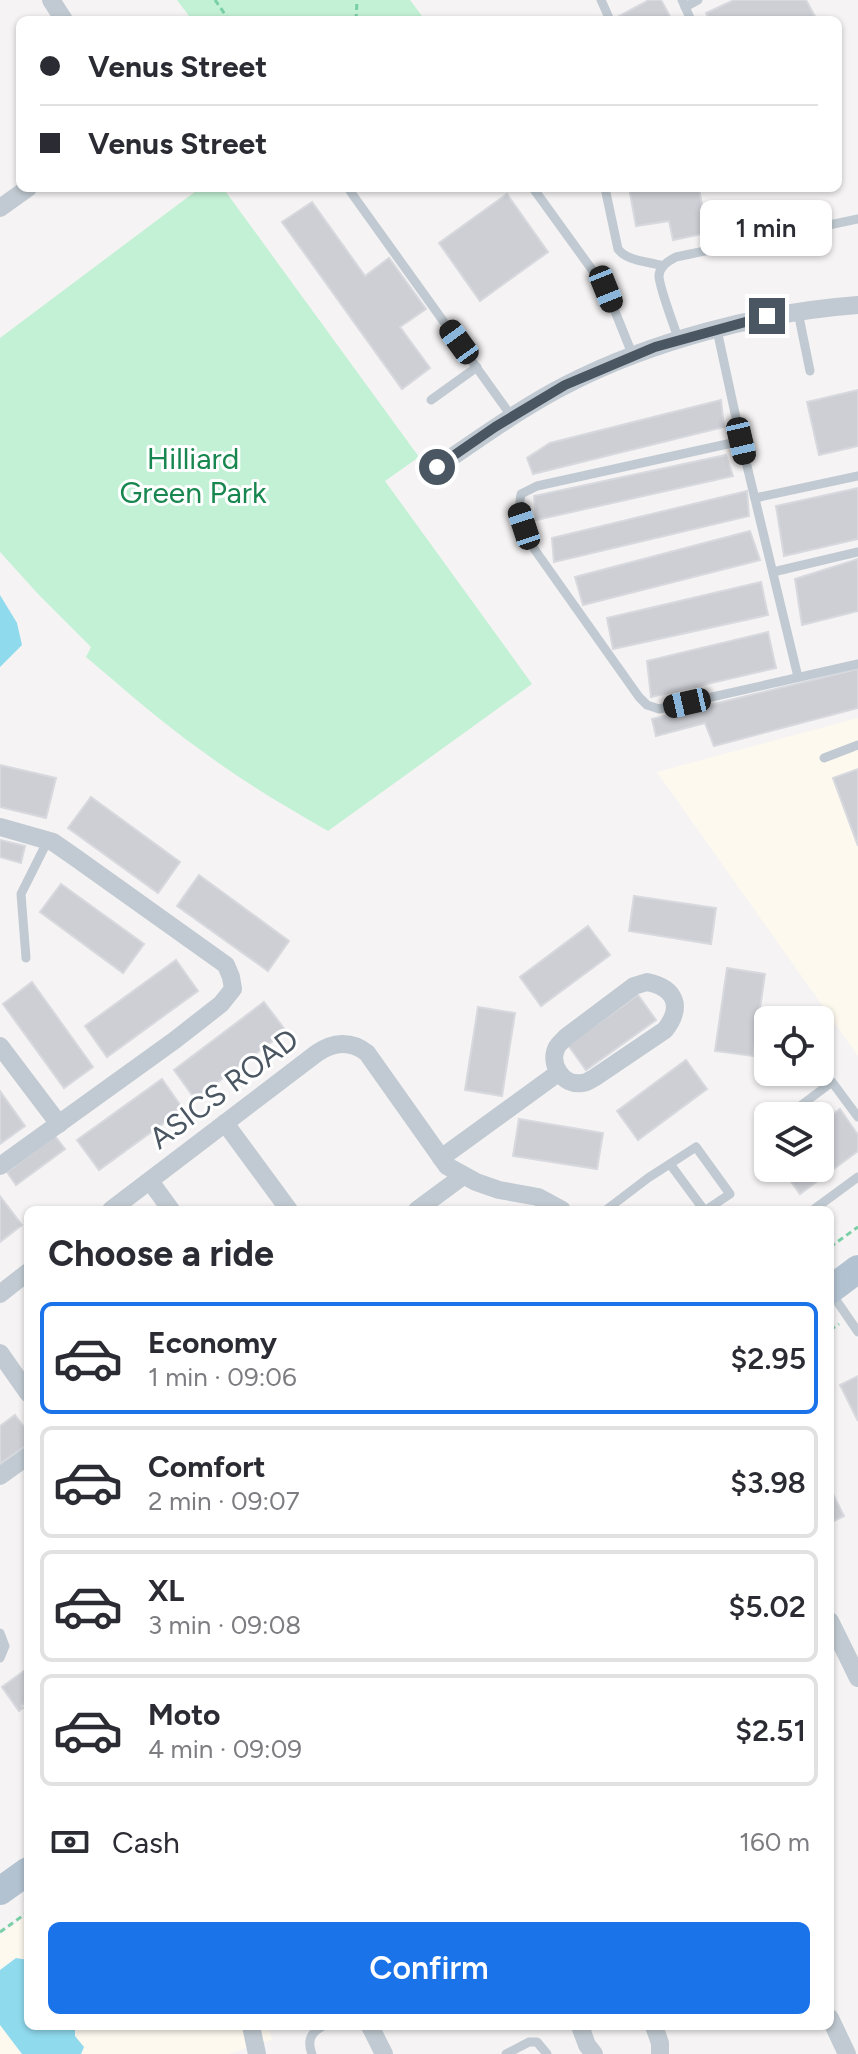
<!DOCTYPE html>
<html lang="en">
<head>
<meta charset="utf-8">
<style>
  body { margin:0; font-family:Figtree,sans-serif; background:#f7f7f7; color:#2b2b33; height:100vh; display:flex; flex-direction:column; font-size:30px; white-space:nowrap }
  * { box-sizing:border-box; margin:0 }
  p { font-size:26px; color:#7c7c81 }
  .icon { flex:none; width:44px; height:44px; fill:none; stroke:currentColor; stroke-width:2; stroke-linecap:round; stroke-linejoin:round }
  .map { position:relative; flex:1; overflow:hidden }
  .drawer { position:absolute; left:24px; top:1206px; width:810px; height:824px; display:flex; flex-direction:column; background:#fff; border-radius:12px; box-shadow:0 2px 6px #0004 }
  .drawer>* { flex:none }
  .top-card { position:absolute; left:16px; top:16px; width:826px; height:176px; border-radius:12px; box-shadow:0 2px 6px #0004; display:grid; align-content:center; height:176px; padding:0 24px; background:#fff }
  .buttons { position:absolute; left:754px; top:1006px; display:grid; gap:16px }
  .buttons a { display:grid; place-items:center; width:80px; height:80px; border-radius:12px; background:#fff; box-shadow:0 2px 6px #0004; font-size:40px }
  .end { position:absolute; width:36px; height:36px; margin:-18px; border:10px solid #4a5661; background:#fff; box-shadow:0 0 0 4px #fff }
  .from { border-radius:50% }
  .bubble { position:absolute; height:56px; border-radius:12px; background:#fff; box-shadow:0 2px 6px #0004; font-size:26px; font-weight:600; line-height:56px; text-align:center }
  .car { position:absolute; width:24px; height:48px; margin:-24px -12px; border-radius:10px; box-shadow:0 0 6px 2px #0007; background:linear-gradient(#222 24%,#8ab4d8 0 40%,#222 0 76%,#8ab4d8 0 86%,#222 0) }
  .top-card b { display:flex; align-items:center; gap:28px; height:76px; font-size:30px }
  .top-card b+b { border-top:2px solid #e1e1e2 }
  .top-card i { width:20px; height:20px; background:#2b2b33 }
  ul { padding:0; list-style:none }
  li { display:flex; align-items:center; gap:24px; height:112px; margin:0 16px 12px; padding:0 8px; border:4px solid #e1e1e2; border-radius:12px }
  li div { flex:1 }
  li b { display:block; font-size:30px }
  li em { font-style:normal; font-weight:600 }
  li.active { border-color:#1a73e8 }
  li>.icon { width:72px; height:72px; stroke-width:1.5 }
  h2 { padding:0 24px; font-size:36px; line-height:96px }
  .pay { display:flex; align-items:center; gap:20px; height:88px; padding:0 24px; font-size:30px }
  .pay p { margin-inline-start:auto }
  .action { display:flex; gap:16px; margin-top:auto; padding:16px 24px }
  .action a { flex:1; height:92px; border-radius:12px; background:#1a73e8; color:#fff; font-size:32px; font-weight:600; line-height:92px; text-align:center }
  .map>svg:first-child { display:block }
  .commercial { fill:#fdf9ef }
  .green { fill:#c3f1d5 }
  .water { fill:#90daee }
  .building { fill:#cdcfd5; stroke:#d7d9de; stroke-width:2 }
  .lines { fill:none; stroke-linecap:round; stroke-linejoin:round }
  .path { stroke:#7ad0a6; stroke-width:3; stroke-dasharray:6 4; stroke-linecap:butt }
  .service { stroke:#c1cad2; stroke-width:9 }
  .minor { stroke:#c1cad2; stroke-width:18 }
  .primary { stroke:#b3c2d1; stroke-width:28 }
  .route { stroke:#4a5661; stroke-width:10 }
  .labels { text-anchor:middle; stroke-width:6; stroke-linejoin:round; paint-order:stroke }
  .park-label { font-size:30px; fill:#17864f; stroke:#fff }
  .street-label { font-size:30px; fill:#4a5661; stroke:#fff }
</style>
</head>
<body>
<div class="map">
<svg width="858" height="2054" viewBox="0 0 858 2054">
  <rect width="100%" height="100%" fill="#f5f3f3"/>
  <g class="commercial">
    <path d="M858,718V1056L657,772Z"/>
    <path d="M28,1915V2026H266L273,2039L229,2054H0V1935Z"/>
  </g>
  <g class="green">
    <path d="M177,0H410L425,20H192Z"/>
    <path d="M200,188H223L419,457L385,481L532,684L328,831C285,806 242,781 202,751C161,722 124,689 86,657L91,647L39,595L0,552V338Z"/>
  </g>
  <g class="water">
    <path d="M0,595L17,623L22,645L0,667Z"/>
    <path d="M16,1958L28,1960V2026H75V2036L84,2047L81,2054H22L0,2025V1970Z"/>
  </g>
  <g class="building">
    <path d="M649,0H661L672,20H622L619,16Z"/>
    <path d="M734,0H806L817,20H709L706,13Z"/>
    <path d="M629,188H699L707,233L673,240L669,221L636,226Z"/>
    <path d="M507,194L548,252L480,301L439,243Z"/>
    <path d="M312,202L365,276L389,258L426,309L400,327L430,368L402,389L282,222Z"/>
    <path d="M858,390V446L819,455L807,402Z"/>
    <path d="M721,400L724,427L533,474L527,458L550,443Z"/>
    <path d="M726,455L733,476L536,520L534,496Z"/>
    <path d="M858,488V539L784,556L776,506Z"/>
    <path d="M747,491L749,516L554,562L552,538Z"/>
    <path d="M750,531L760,560L583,605L575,577Z"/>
    <path d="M858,559V611L802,625L795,579Z"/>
    <path d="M761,582L768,615L613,649L607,618Z"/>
    <path d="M768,632L776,668L651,697L647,661Z"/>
    <path d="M858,669V708L714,746L705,723L656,736L652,719Z"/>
    <path d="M0,765L56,778L46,818L0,807Z"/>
    <path d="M858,769V846L833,778Z"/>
    <path d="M91,797L180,862L158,893L68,828Z"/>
    <path d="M0,840L25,846L21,863L0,857Z"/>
    <path d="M199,875L289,941L268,971L177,906Z"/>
    <path d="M61,884L144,944L123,973L40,912Z"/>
    <path d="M634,896L716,908L711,944L629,931Z"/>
    <path d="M588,926L610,955L541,1006L520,977Z"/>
    <path d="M176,960L198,991L107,1057L85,1026Z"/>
    <path d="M727,968L765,974L753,1056L715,1051Z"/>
    <path d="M32,982L93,1067L64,1088L3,1004Z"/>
    <path d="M638,995L656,1020L586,1070L568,1045Z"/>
    <path d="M264,1002L286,1031L195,1099L174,1070Z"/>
    <path d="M478,1007L515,1013L502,1096L465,1090Z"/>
    <path d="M686,1060L707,1089L638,1140L617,1111Z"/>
    <path d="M162,1079L183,1109L99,1170L77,1140Z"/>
    <path d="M0,1091L25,1126L0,1144Z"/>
    <path d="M840,1109L858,1135V1151L800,1194L781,1168H820V1123Z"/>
    <path d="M519,1119L603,1133L597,1169L513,1156Z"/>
    <path d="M55,1136L65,1149L16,1185L7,1172Z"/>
    <path d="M0,1196L22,1225L0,1242Z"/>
    <path d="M858,1376V1421L840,1385Z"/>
    <path d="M15,1415L28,1432V1444L0,1464V1426Z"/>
    <path d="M830,1492H832L844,1516L830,1523Z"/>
    <path d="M28,1668V1701L21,1706L23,1708L19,1711L2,1687Z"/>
  </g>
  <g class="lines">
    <g class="path">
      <path d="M215,0L229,20"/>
      <path d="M356,20L357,0"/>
      <path d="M830,1247L858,1227"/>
      <path d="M830,1330L839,1324"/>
      <path d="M0,1932L28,1912"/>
    </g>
    <g class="service">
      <path d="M601,0L610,20"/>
      <path d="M682,0L691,20"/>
      <path d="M685,7L698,0"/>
      <path d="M533,188L606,289L633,356"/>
      <path d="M605,188L618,249C628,262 648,261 663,266"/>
      <path d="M350,191L512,417"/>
      <path d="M798,312L810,371"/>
      <path d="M717,330L741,441"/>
      <path d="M679,341C675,328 659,287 659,276C659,267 668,261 676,257L858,219"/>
      <path d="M431,400L477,367"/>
      <path d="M755,498L858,476"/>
      <path d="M773,572L858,552"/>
      <path d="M798,677L741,441L537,486L521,494L519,509L530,543L639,697L647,705L659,709L858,664"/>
      <path d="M824,758L858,745"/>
      <path d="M26,958L21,894L48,840"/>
      <path d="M787,1116L832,1082L858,1117"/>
      <path d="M766,1132L768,1131"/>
      <path d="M670,1164L704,1210"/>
      <path d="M606,1210L648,1178L696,1147L730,1194L706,1210"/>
      <path d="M813,1210L858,1177"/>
      <path d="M832,1294L858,1332"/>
      <path d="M0,1633L5,1646L0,1658"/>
      <path d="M312,2054C307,2041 310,2033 323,2026"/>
      <path d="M506,2054L529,2042H537L547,2054"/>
    </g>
    <g class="minor">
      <path d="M51,0L64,20"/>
      <path d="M0,208L28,188"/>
      <path d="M437,467C479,439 521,408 566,385C651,341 762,312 858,305"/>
      <path d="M0,827L53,842L76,858L226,965L231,977L233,989L221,1004L175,1040L0,1166"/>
      <path d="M647,982C676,988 683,1007 665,1030L594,1078C590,1080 586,1083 582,1083C563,1086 548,1064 557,1047C559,1043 563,1041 566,1037L634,986Z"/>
      <path d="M0,1046L59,1124"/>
      <path d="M225,1123L289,1210"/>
      <path d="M441,1158L558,1073"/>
      <path d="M150,1181L171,1210"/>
      <path d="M111,1210L317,1053C333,1042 351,1040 367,1053L447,1166L476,1182L499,1190L538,1197L562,1210"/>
      <path d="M417,1210L463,1176"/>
      <path d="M0,1294L28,1272"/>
      <path d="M0,1353L28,1393"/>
      <path d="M0,1476L28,1456"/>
      <path d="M830,1621L858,1678"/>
      <path d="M830,2018L847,2054"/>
      <path d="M251,2026L257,2054"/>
      <path d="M370,2026L384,2054"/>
      <path d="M580,2026L587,2045L594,2054"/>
      <path d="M654,2026L660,2043V2054"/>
    </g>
    <g class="primary">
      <path d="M830,1290L858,1269"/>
      <path d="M0,1891L28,1871"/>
    </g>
  </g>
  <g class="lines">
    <path class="route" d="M437,467L495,427L565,385L655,347L767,316"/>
  </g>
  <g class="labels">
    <g class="park-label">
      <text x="193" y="469">Hilliard<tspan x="193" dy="34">Green Park</tspan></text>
    </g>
    <g class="street-label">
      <text transform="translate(224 1089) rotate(-37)" y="10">ASICS ROAD</text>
    </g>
  </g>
</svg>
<div class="buttons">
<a><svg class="icon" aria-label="locate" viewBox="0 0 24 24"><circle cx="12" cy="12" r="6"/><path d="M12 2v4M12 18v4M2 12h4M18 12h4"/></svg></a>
<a><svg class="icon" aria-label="layers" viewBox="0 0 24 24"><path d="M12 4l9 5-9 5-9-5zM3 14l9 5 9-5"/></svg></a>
</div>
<i class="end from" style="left:437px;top:467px"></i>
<i class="end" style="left:767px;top:316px"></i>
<div class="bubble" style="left:700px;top:200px;width:132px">1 min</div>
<i class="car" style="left:606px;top:289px;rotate:158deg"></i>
<i class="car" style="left:459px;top:342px;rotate:324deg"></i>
<i class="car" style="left:741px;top:441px;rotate:167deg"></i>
<i class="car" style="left:524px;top:526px;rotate:342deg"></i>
<i class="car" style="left:687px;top:703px;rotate:257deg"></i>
<div class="top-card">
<b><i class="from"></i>Venus Street</b>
<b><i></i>Venus Street</b>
</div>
<section class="drawer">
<h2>Choose a ride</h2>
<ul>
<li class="active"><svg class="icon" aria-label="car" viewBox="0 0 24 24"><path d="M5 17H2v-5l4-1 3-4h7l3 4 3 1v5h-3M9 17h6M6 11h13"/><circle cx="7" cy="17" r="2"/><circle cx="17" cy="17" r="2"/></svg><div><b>Economy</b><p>1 min · 09:06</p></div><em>$2.95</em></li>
<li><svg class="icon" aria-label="car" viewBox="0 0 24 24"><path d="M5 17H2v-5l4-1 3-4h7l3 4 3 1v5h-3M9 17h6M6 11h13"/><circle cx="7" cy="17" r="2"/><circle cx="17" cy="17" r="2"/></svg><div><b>Comfort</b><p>2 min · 09:07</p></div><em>$3.98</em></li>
<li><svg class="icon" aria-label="car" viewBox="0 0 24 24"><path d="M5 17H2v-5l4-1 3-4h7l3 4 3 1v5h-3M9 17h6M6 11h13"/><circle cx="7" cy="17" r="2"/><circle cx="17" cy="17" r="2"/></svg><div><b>XL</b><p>3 min · 09:08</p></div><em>$5.02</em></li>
<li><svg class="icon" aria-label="car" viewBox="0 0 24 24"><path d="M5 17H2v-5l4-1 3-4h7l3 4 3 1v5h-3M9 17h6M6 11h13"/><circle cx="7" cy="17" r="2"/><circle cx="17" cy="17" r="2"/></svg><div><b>Moto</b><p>4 min · 09:09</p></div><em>$2.51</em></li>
</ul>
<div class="pay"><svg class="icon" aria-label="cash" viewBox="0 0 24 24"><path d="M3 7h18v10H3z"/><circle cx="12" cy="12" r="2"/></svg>Cash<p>160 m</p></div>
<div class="action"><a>Confirm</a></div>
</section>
</div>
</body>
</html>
